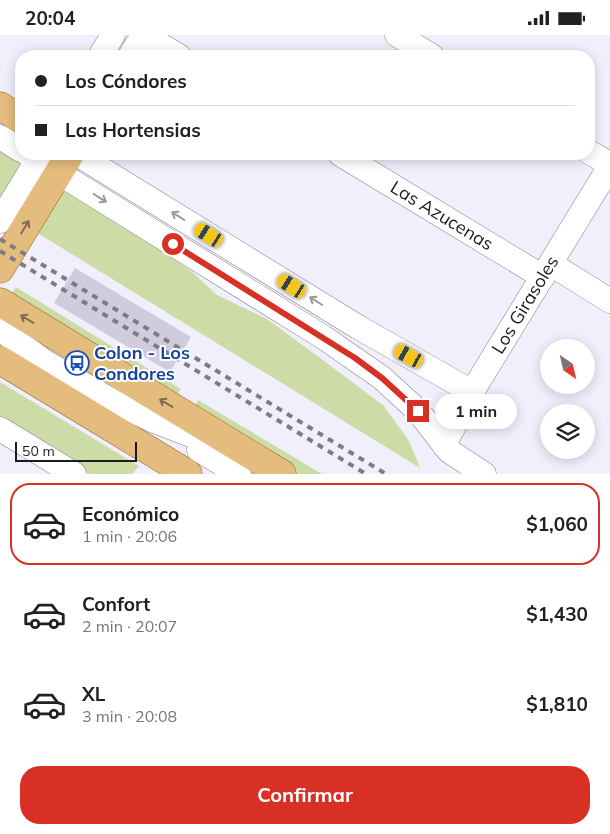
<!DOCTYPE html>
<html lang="es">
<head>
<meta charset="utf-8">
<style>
  body { margin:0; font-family:Mulish,sans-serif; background:#f2f2f2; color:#202124; height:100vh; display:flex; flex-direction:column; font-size:19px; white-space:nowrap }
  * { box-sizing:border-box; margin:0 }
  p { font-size:16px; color:#757577 }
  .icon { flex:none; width:28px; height:28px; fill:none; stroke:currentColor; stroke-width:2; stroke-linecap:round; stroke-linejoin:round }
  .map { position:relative; height:439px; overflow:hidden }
  .drawer { display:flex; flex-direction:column; background:#fff; flex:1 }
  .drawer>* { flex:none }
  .banner { position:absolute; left:15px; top:15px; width:580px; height:110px; border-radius:20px; box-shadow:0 2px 12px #0003; display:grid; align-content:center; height:110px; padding:0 20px; background:#fff }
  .needle { width:32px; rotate:146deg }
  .tools { position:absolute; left:540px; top:304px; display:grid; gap:10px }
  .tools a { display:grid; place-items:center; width:55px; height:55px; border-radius:50%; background:#fff; box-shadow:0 2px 12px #0003; font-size:25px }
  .scale { position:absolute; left:15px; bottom:12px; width:122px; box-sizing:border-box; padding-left:5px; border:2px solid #1c1a21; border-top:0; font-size:14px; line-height:18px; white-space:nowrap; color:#1c1a21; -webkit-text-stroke:4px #fefefe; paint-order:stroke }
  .end { position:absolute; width:22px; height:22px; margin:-11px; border:6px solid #d93025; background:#fff; box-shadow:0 0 0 2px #fff }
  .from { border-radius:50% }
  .bubble { position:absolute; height:35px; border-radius:18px; background:#fff; box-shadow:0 2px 12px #0003; font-size:16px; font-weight:700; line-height:35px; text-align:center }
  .car { position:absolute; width:15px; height:30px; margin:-15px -8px; border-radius:6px; box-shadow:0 0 4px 1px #0007; background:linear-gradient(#f5c518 24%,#345 0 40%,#f5c518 0 76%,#345 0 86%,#f5c518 0) }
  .banner b { display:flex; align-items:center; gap:18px; height:48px; font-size:19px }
  .banner b+b { border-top:1px solid #e0e0e0 }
  .banner i { width:12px; height:12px; background:#202124 }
  ul { padding:9px 0 0; list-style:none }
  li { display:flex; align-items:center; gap:15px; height:82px; margin:0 10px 8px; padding:0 10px; border:2px solid transparent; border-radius:20px }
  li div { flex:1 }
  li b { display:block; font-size:19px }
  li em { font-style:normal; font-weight:700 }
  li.current { border-color:#d93025 }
  li>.icon { width:45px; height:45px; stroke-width:1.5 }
  .button { display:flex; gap:10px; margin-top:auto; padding:10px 20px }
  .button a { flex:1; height:58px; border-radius:20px; background:#d93025; color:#fff; font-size:20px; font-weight:700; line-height:58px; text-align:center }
  .status { display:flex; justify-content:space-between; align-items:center; height:35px; padding:0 25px; background:#fff; direction:ltr }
  .status svg { height:14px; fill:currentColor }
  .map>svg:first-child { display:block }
  .green { fill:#cddca7 }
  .building { fill:#d0ccde }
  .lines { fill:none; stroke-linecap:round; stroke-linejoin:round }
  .minor-casing { stroke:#858191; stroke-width:25 }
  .major-casing { stroke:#926624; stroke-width:29 }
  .minor { stroke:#fff; stroke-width:24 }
  .major { stroke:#e4bc7d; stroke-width:28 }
  .rail { stroke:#7d7b85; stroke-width:4; stroke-dasharray:6 6; stroke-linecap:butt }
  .oneway { stroke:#99989b }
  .oneway2 { stroke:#806b4f }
  .route { stroke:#d93025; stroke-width:6 }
  .labels { text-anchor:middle; stroke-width:4; stroke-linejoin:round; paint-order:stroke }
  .street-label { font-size:18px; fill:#1c1a21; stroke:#fefefe }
  .transit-label { font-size:18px; font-weight:bold; fill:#164399; stroke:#fefefe; text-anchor:start }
</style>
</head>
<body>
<div class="status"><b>20:04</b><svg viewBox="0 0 49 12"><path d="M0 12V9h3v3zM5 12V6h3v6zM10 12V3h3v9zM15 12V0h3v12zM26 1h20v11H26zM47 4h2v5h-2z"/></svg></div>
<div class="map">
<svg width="610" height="439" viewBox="0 0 610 439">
  <rect width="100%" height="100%" fill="#f2effd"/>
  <g class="green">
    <path d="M0,115L55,144L191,236L217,260L267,284L335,334L384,371L409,406L420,433L0,175Z"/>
    <path d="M16,252L181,354L176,361L11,260Z"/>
    <path d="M0,347L139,431L132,439H89L0,385Z"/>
    <path d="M198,365L322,439H296L193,375Z"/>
  </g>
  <path class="building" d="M75,233L191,302L170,337L54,268Z"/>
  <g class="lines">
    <g class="minor-casing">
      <g id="minor">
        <path d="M144,0L179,21"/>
        <path d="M397,0L432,21"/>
        <path d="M100,21L113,0"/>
        <path d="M130,21L143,0"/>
        <path d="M0,102L21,115"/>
        <path d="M589,117L610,129"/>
        <path d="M28,119L323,302L382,343L418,376L449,416L484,439"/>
        <path d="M77,119L358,292L472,357"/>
        <path id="s1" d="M340,119L543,242"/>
        <path d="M0,186L41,119"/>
        <path d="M551,229L610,266"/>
        <path d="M0,292L9,301L48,329L114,367L152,385L191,400L220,416"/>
        <path d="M0,394L74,439"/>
        <path id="s2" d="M444,410L472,357L610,131"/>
        <path d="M199,415L239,439"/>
      </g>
    </g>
    <g class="major-casing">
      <g id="major">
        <path d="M0,71L21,84"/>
        <path d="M0,234L70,119"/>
        <path d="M0,267L282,439"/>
        <path d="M0,325L188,439"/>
      </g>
    </g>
    <use href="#minor" class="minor"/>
    <use href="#major" class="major"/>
    <g class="rail">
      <path d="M0,204L386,439"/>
      <path d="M0,216L366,439"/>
    </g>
  </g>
  <defs><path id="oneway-shaft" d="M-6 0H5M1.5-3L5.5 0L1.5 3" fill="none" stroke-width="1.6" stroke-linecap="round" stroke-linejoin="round" transform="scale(1.25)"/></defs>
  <g class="oneway">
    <use href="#oneway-shaft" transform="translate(100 163) rotate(32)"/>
    <use href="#oneway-shaft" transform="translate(178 181) rotate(-148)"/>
    <use href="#oneway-shaft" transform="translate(316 266) rotate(-148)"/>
  </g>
  <g class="oneway2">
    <use href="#oneway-shaft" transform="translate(25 192) rotate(-59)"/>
    <use href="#oneway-shaft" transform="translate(27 284) rotate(-149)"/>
    <use href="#oneway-shaft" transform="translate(166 368) rotate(-149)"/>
  </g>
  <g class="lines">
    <path class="route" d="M173,209L355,323L382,343L418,376"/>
  </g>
  <defs>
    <g id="bus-ring" transform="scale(1.25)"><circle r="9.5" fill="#fefefe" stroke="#1a4fb4" stroke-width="1.5"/><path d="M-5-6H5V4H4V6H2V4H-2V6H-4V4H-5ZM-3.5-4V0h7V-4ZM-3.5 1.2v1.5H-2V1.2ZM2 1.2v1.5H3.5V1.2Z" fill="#1a4fb4"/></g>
  </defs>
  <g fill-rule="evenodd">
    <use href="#bus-ring" x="77" y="328"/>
  </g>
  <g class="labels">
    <g class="street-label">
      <text dy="6" stroke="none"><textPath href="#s1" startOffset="119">Las Azucenas</textPath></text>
      <text dy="6" stroke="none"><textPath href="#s2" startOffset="162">Los Girasoles</textPath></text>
    </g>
    <g class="transit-label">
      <text x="94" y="324">Colon - Los<tspan x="94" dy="21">Condores</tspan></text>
    </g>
  </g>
</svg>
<div class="tools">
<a><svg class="needle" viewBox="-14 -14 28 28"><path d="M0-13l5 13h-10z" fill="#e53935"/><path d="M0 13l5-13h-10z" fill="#757577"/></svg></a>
<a><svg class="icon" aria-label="layers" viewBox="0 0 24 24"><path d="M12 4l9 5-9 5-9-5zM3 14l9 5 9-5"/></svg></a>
</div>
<div class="scale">50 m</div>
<i class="end from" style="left:173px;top:209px"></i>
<i class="end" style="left:418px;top:376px"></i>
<div class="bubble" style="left:435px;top:359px;width:82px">1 min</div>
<i class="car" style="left:209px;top:200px;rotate:302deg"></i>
<i class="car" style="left:292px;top:251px;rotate:302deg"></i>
<i class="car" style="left:409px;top:321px;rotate:299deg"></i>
<div class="banner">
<b><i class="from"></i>Los Cóndores</b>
<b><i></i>Las Hortensias</b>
</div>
</div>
<section class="drawer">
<ul>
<li class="current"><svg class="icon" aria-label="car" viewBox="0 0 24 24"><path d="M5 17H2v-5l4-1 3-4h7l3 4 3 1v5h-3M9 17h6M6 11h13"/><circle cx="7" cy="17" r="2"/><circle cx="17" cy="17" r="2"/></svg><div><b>Económico</b><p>1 min · 20:06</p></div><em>$1,060</em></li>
<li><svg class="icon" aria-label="car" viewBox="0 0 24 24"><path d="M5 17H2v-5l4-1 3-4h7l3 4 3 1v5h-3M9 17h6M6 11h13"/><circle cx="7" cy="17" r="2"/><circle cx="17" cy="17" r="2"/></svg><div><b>Confort</b><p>2 min · 20:07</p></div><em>$1,430</em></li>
<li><svg class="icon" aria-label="car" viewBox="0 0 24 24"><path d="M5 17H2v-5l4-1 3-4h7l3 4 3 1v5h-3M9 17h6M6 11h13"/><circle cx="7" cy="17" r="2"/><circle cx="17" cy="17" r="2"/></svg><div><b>XL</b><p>3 min · 20:08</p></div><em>$1,810</em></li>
</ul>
<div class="button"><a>Confirmar</a></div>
</section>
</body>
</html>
